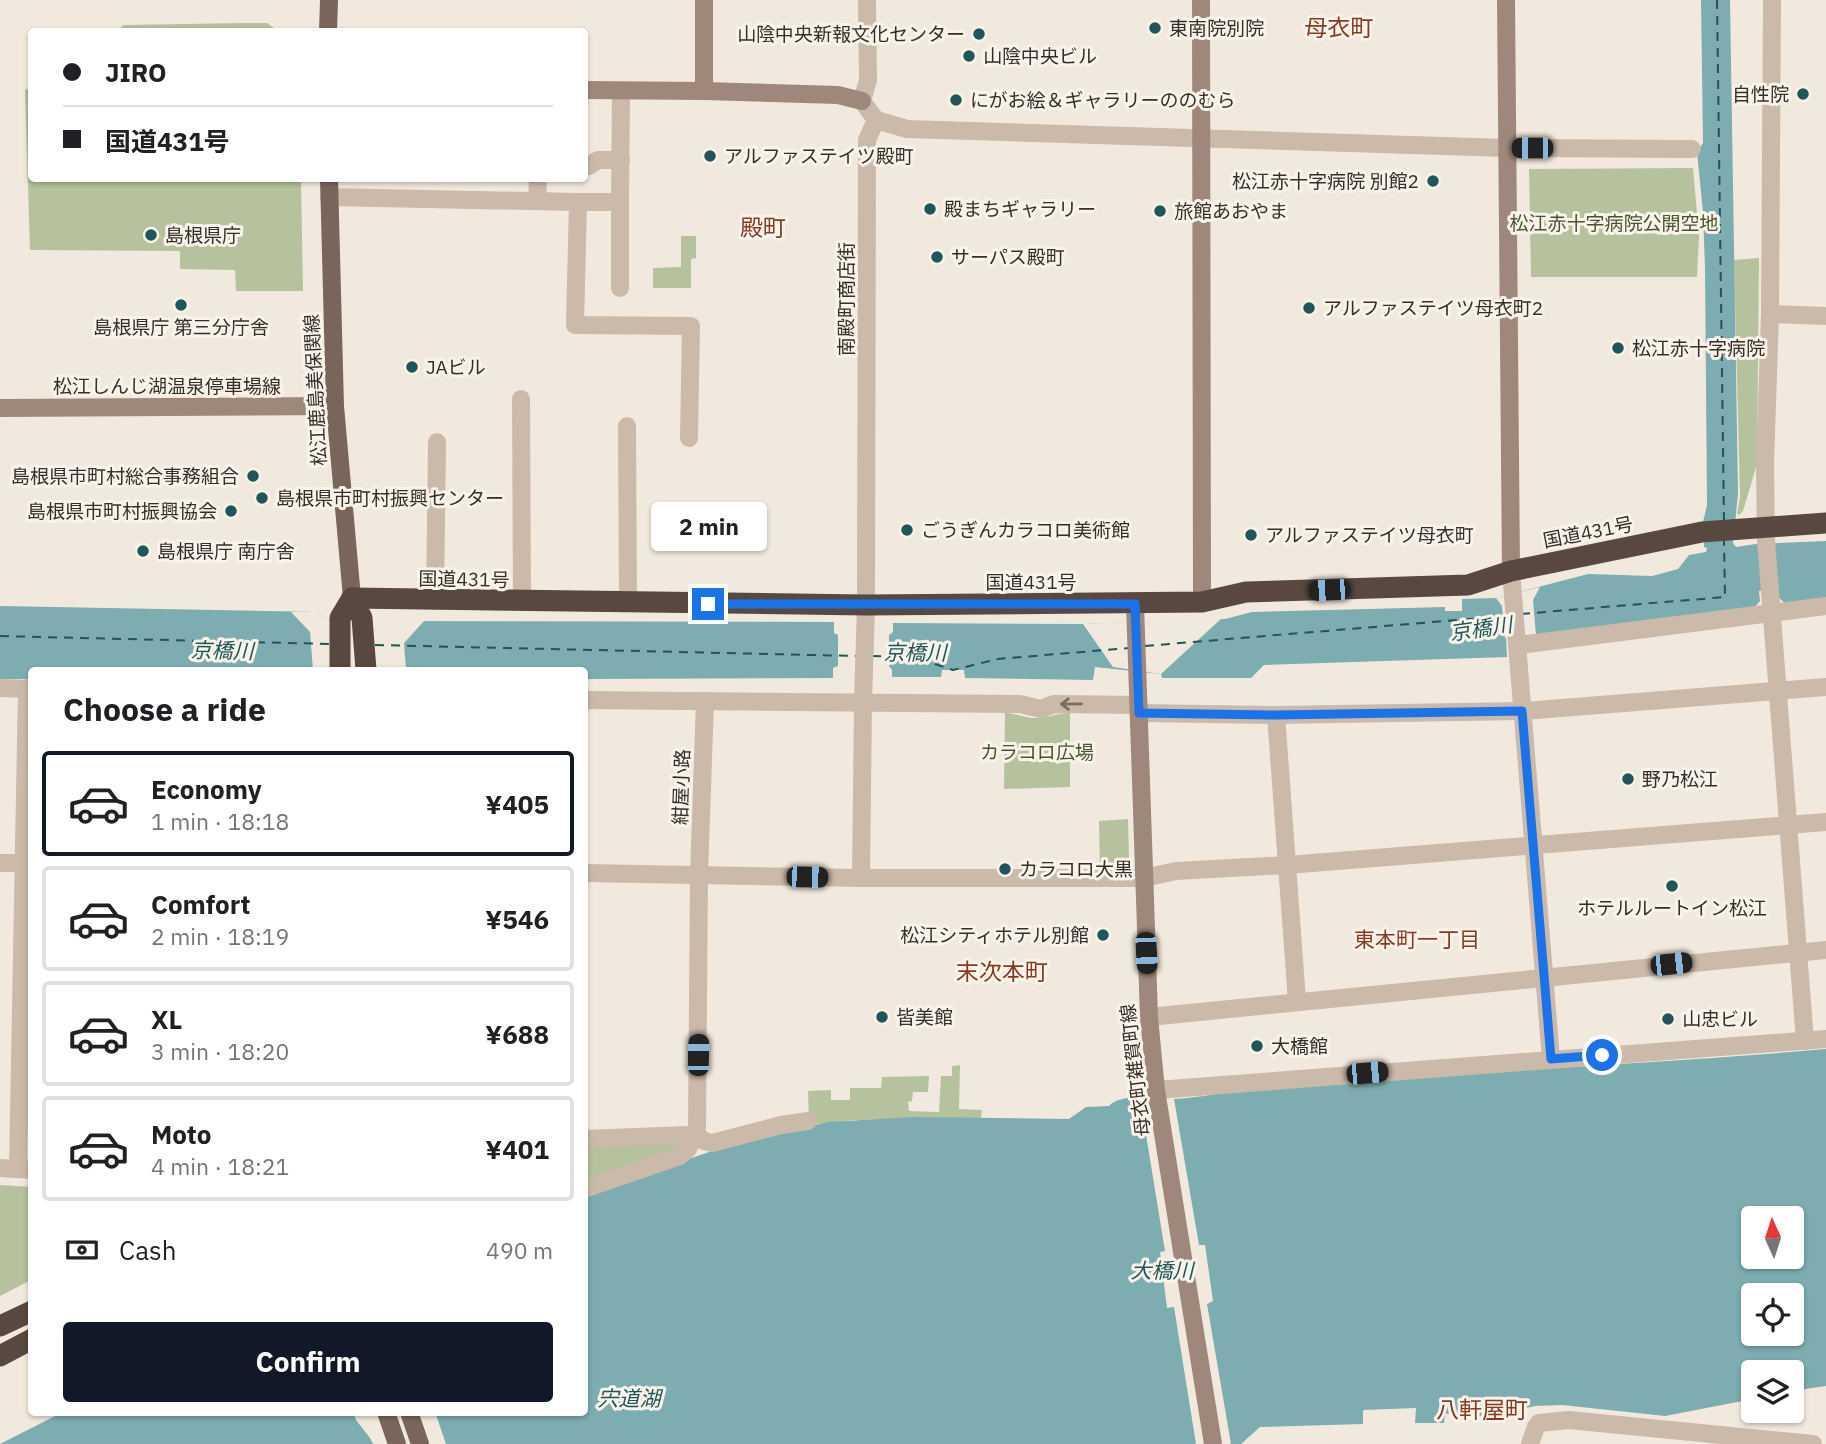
<!DOCTYPE html>
<html lang="en">
<head>
<meta charset="utf-8">
<style>
  body { margin:0; font-family:"IBM Plex Sans","Noto Sans JP",sans-serif; background:#f6f6f6; color:#202124; height:100vh; display:flex; flex-direction:column; font-size:26px; white-space:nowrap }
  * { box-sizing:border-box; margin:0 }
  p { font-size:23px; color:#757577 }
  .icon { flex:none; width:38px; height:38px; fill:none; stroke:currentColor; stroke-width:2; stroke-linecap:round; stroke-linejoin:round }
  .map { position:relative; flex:1; overflow:hidden }
  .panel { position:absolute; left:28px; top:667px; width:560px; height:749px; display:flex; flex-direction:column; background:#fff; border-radius:7px; box-shadow:0 2px 5px #0004 }
  .panel>* { flex:none }
  .top-card { position:absolute; left:28px; top:28px; width:560px; height:154px; border-radius:7px; box-shadow:0 2px 5px #0004; display:grid; align-content:center; height:154px; padding:0 35px; background:#fff }
  .needle { width:46px; rotate:357deg }
  .fabs { position:absolute; left:1741px; top:1206px; display:grid; gap:14px }
  .fabs a { display:grid; place-items:center; width:63px; height:63px; border-radius:7px; background:#fff; box-shadow:0 2px 5px #0004; font-size:35px }
  .end { position:absolute; width:32px; height:32px; margin:-16px; border:9px solid #1a73e8; background:#fff; box-shadow:0 0 0 4px #fff }
  .from { border-radius:50% }
  .bubble { position:absolute; height:49px; border-radius:7px; background:#fff; box-shadow:0 2px 5px #0004; font-size:23px; font-weight:700; line-height:49px; text-align:center }
  .car { position:absolute; width:21px; height:42px; margin:-21px -10px; border-radius:9px; box-shadow:0 0 5px 2px #0007; background:linear-gradient(#222 24%,#8ab4d8 0 40%,#222 0 76%,#8ab4d8 0 86%,#222 0) }
  .top-card b { display:flex; align-items:center; gap:24px; height:66px; font-size:26px }
  .top-card b+b { border-top:2px solid #e0e0e0 }
  .top-card i { width:18px; height:18px; background:#202124 }
  ul { padding:0; list-style:none }
  li { display:flex; align-items:center; gap:21px; height:105px; margin:0 14px 10px; padding:0 21px; border:4px solid #e0e0e0; border-radius:7px }
  li div { flex:1 }
  li b { display:block; font-size:26px }
  li em { font-style:normal; font-weight:700 }
  li.active { border-color:#111827 }
  li>.icon { width:63px; height:63px; stroke-width:1.5 }
  h2 { padding:0 35px; font-size:32px; line-height:84px }
  .pay { display:flex; align-items:center; gap:18px; height:77px; padding:0 35px; font-size:26px }
  .pay p { margin-inline-start:auto }
  .primary-button { display:flex; gap:14px; margin-top:auto; padding:14px 35px }
  .primary-button a { flex:1; height:80px; border-radius:7px; background:#111827; color:#fff; font-size:28px; font-weight:700; line-height:80px; text-align:center }
  .map>svg:first-child { display:block }
  .green { fill:#b5c29d }
  .water { fill:#7dadb0; fill-rule:evenodd }
  .pier { fill:#f2e9de }
  .lines { fill:none; stroke-linecap:round; stroke-linejoin:round }
  .ferry { stroke:#1e565a; stroke-width:2; stroke-dasharray:9 7; stroke-linecap:butt }
  .street { stroke:#cbb9a9; stroke-width:18 }
  .secondary { stroke:#9f887b; stroke-width:18 }
  .primary { stroke:#7a655a; stroke-width:18 }
  .highway { stroke:#594840; stroke-width:21 }
  .oneway { stroke:#7a6d63 }
  .route { stroke:#1a73e8; stroke-width:9 }
  .poi-dot { fill:#1e565a; stroke:#faf3ea; stroke-width:2.5 }
  .labels { text-anchor:middle; stroke-width:6; stroke-linejoin:round; paint-order:stroke }
  .poi-label { font-size:19px; fill:#382e29; stroke:#faf3ea; text-anchor:start }
  .park-label { font-size:19px; fill:#47562d; stroke:#faf3ea }
  .street-label { font-size:19px; fill:#382e29; stroke:#faf3ea }
  .water-label { font-size:21px; font-style:italic; fill:#1e565a; stroke:#faf3ea }
  .neighbourhood-label { font-size:21px; fill:#873a22; stroke:#faf3ea }
  .quarter-label { font-size:23px; fill:#873a22; stroke:#faf3ea }
</style>
</head>
<body>
<div class="map">
<svg width="1826" height="1444" viewBox="0 0 1826 1444">
  <rect width="100%" height="100%" fill="#f2e9de"/>
  <g class="green">
    <path d="M244,23H267L278,31H118L123,25Z"/>
    <path d="M31,87L32,178L301,179L303,291H236L235,270L180,269V251L30,250L25,90Z"/>
    <path d="M1693,168L1699,236L1697,277H1531L1529,169Z"/>
    <path d="M681,236H696V258L691,259V288H653V268L681,267Z"/>
    <path d="M1759,258L1757,464L1743,511L1739,515L1737,514L1740,497L1734,260Z"/>
    <path d="M1005,713C1016,713 1024,718 1035,718C1048,718 1057,713 1070,713V787L1004,789Z"/>
    <path d="M1128,819L1129,859L1120,871L1100,872L1099,821Z"/>
    <path d="M960,1065L959,1109L982,1110L981,1118L853,1120L809,1125L808,1091L831,1090V1100H850V1088H881L882,1077L929,1076L928,1092H913L912,1101L908,1102L909,1111L939,1112L941,1076H952V1066Z"/>
    <path d="M679,1142L680,1145L678,1148L585,1181L584,1143Z"/>
    <path d="M0,1185L32,1187L31,1280L0,1296Z"/>
  </g>
  <g class="water">
    <path d="M1701,0H1730L1738,494L1733,543L1736,547L1756,544L1826,541V599L1786,604L1779,598L1777,587L1759,591L1760,601L1754,608L1506,638L1507,657L1264,665L1251,678H1162L1161,674L1095,667L1093,680L965,678L964,670H942L941,677H892V670L889,666H838L833,668V678L585,679L584,670H32L31,679H0V606L317,612L331,621L834,622V633L838,635H889L893,632V623L1083,624L1225,619L1252,612L1445,607V611H1462V599L1496,598L1588,574L1652,576L1678,569L1689,555L1706,552L1707,548L1704,547L1703,522L1707,505L1705,268L1703,212L1697,152L1703,143Z"/>
    <path d="M1826,1049V1386L1792,1391V1372H1754L1753,1399L1665,1416L1562,1405L1535,1406L1499,1414L1473,1417L1472,1412L1445,1414L1444,1423H1415L1416,1408L1363,1410V1424L1260,1427L1241,1444H0L63,1412H584L585,1195L738,1142L829,1122L913,1117L1069,1119L1086,1107L1109,1106C1122,1092 1157,1100 1175,1099C1194,1098 1214,1094 1233,1092C1430,1071 1629,1067 1826,1049ZM1754,1218H1792V1256H1754ZM1754,1295H1792V1334H1754Z"/>
  </g>
  <g class="pier">
    <path d="M1540,587L1533,600L1536,635L1505,638L1502,606L1496,598Z"/>
    <path d="M291,612H317L331,621L425,620L404,643L406,670H313L310,632Z"/>
    <path d="M1222,618L1161,674L1113,667L1083,624Z"/>
    <rect x="838" y="635" width="51" height="31"/>
    <path d="M1140,1098L1174,1099L1199,1245H1205L1213,1301L1207,1304L1231,1444H1196L1174,1307L1167,1308L1160,1252L1165,1251Z"/>
    <path d="M353,1412H435L446,1444H373L370,1438L356,1420Z"/>
  </g>
  <g class="lines">
    <g class="ferry">
      <path d="M1717,0L1724,521"/>
      <path d="M1521,614L1725,597L1724,541"/>
      <path d="M0,636L331,644"/>
      <path d="M375,645L856,656"/>
      <path d="M1145,646L1505,616"/>
      <path d="M872,656L914,657L953,670L998,659L1129,648"/>
    </g>
    <g class="street">
      <path d="M1772,0L1770,314L1765,464L1766,540L1805,1041"/>
      <path d="M876,120L907,129L1506,148L1692,149"/>
      <path d="M584,166H589L598,160H621"/>
      <path d="M329,197L578,202L575,325L691,326L689,438"/>
      <path d="M537,201L538,178"/>
      <path d="M578,202H620L621,91"/>
      <path d="M620,288V202"/>
      <path d="M1770,314L1826,316"/>
      <path d="M521,399L522,602"/>
      <path d="M627,426L628,603"/>
      <path d="M1511,571L1551,1059"/>
      <path d="M435,601L437,442"/>
      <path d="M1519,645L1826,606"/>
      <path d="M0,688L32,689"/>
      <path d="M584,700L1020,704L1041,709L1054,704L1139,705"/>
      <path d="M1139,713L1276,715L1523,711L1826,687"/>
      <path d="M1276,715L1297,1001"/>
      <path d="M0,863H32"/>
      <path d="M584,873L861,878H1144L1176,871L1287,865L1826,822"/>
      <path d="M861,878L863,702L866,605L867,140L876,120L862,101L868,80L867,0"/>
      <path d="M1149,1017L1826,950"/>
      <path d="M1156,1090L1826,1039"/>
      <path d="M584,1139L688,1135L695,1133L697,1127L699,875L705,701"/>
      <path d="M0,1168L32,1170"/>
      <path d="M18,1169L27,688"/>
      <path d="M584,1189L680,1156L688,1149L695,1133L704,1141L712,1143L781,1125L808,1121"/>
      <path d="M1530,1444L1536,1427L1539,1423L1569,1420L1813,1444"/>
    </g>
    <g class="secondary">
      <path d="M1201,0L1202,602"/>
      <path d="M1506,0L1511,571"/>
      <path d="M584,90L704,91V0"/>
      <path d="M704,91L838,95L862,101"/>
      <path d="M0,408L335,406"/>
      <path d="M1135,604L1149,1017L1156,1090L1213,1444"/>
    </g>
    <g class="primary">
      <path d="M328,32L329,0"/>
      <path d="M329,178L335,406L352,598"/>
      <path d="M386,1412L397,1444"/>
      <path d="M409,1412L420,1444"/>
    </g>
    <g class="highway">
      <path d="M352,598L866,605L1202,602L1246,592L1468,585L1511,571L1702,532L1826,523"/>
      <path d="M352,598L362,618L366,670"/>
      <path d="M340,670V618L352,598"/>
      <path d="M0,1326L32,1311"/>
      <path d="M0,1356L32,1339"/>
    </g>
  </g>
  <defs><path id="oneway-shaft" d="M-6 0H5M1.5-3L5.5 0L1.5 3" fill="none" stroke-width="1.6" stroke-linecap="round" stroke-linejoin="round" transform="scale(1.75)"/></defs>
  <use class="oneway" href="#oneway-shaft" transform="translate(1071 704) rotate(179)"/>
  <g class="lines">
    <path class="route" d="M708,604H1135L1139,713L1276,715L1522,711L1551,1059L1602,1055"/>
  </g>
  <g class="poi-dot">
    <circle cx="1155" cy="28" r="7"/>
    <circle cx="979" cy="34" r="7"/>
    <circle cx="969" cy="56" r="7"/>
    <circle cx="1803" cy="94" r="7"/>
    <circle cx="956" cy="100" r="7"/>
    <circle cx="710" cy="156" r="7"/>
    <circle cx="1433" cy="181" r="7"/>
    <circle cx="930" cy="209" r="7"/>
    <circle cx="1160" cy="211" r="7"/>
    <circle cx="151" cy="235" r="7"/>
    <circle cx="937" cy="257" r="7"/>
    <circle cx="181" cy="305" r="7"/>
    <circle cx="1309" cy="308" r="7"/>
    <circle cx="1618" cy="348" r="7"/>
    <circle cx="412" cy="367" r="7"/>
    <circle cx="253" cy="476" r="7"/>
    <circle cx="262" cy="498" r="7"/>
    <circle cx="231" cy="511" r="7"/>
    <circle cx="907" cy="530" r="7"/>
    <circle cx="1251" cy="535" r="7"/>
    <circle cx="143" cy="551" r="7"/>
    <circle cx="1628" cy="779" r="7"/>
    <circle cx="1005" cy="869" r="7"/>
    <circle cx="1672" cy="886" r="7"/>
    <circle cx="1103" cy="935" r="7"/>
    <circle cx="882" cy="1017" r="7"/>
    <circle cx="1668" cy="1019" r="7"/>
    <circle cx="1257" cy="1046" r="7"/>
  </g>
  <g class="labels">
    <g class="poi-label">
      <text x="1169" y="35">東南院別院</text>
      <text x="965" y="41" text-anchor="end">山陰中央新報文化センター</text>
      <text x="983" y="63">山陰中央ビル</text>
      <text x="1789" y="101" text-anchor="end">自性院</text>
      <text x="970" y="107">にがお絵＆ギャラリーののむら</text>
      <text x="724" y="163">アルファステイツ殿町</text>
      <text x="1419" y="188" text-anchor="end">松江赤十字病院 別館2</text>
      <text x="944" y="216">殿まちギャラリー</text>
      <text x="1174" y="218">旅館あおやま</text>
      <text x="165" y="242">島根県庁</text>
      <text x="951" y="264">サーパス殿町</text>
      <text x="1323" y="315">アルファステイツ母衣町2</text>
      <text x="181" y="334" text-anchor="middle">島根県庁 第三分庁舎</text>
      <text x="1632" y="355">松江赤十字病院</text>
      <text x="426" y="374">JAビル</text>
      <text x="239" y="483" text-anchor="end">島根県市町村総合事務組合</text>
      <text x="276" y="505">島根県市町村振興センター</text>
      <text x="217" y="518" text-anchor="end">島根県市町村振興協会</text>
      <text x="921" y="537">ごうぎんカラコロ美術館</text>
      <text x="1265" y="542">アルファステイツ母衣町</text>
      <text x="157" y="558">島根県庁 南庁舎</text>
      <text x="1642" y="786">野乃松江</text>
      <text x="1019" y="876">カラコロ大黒</text>
      <text x="1672" y="915" text-anchor="middle">ホテルルートイン松江</text>
      <text x="1089" y="942" text-anchor="end">松江シティホテル別館</text>
      <text x="896" y="1024">皆美館</text>
      <text x="1682" y="1026">山忠ビル</text>
      <text x="1271" y="1053">大橋館</text>
    </g>
    <g class="park-label">
      <text x="1614" y="230">松江赤十字病院公開空地</text>
      <text x="1037" y="759">カラコロ広場</text>
    </g>
    <g class="street-label">
      <text transform="translate(846 299) rotate(-90)" y="7">南殿町商店街</text>
      <text x="167" y="393">松江しんじ湖温泉停車場線</text>
      <text transform="translate(315 390) rotate(-93)" y="7">松江鹿島美保関線</text>
      <text transform="translate(1588 532) rotate(-11)" y="7">国道431号</text>
      <text transform="translate(464 579) rotate(1)" y="7">国道431号</text>
      <text x="1031" y="589">国道431号</text>
      <text transform="translate(681 787) rotate(-88)" y="7">紺屋小路</text>
      <text transform="translate(1135 1070) rotate(-97)" y="7">母衣町雑賀町線</text>
    </g>
    <g class="water-label">
      <text transform="translate(1481 629) rotate(-8)" y="7">京橋川</text>
      <text transform="translate(222 651) rotate(1)" y="7">京橋川</text>
      <text x="915" y="660">京橋川</text>
      <text x="1162" y="1278">大橋川</text>
      <text x="629" y="1406">宍道湖</text>
    </g>
    <g class="neighbourhood-label">
      <text x="1417" y="947">東本町一丁目</text>
    </g>
    <g class="quarter-label">
      <text x="1339" y="36">母衣町</text>
      <text x="763" y="236">殿町</text>
      <text x="1002" y="980">末次本町</text>
      <text x="1482" y="1418">八軒屋町</text>
    </g>
  </g>
</svg>
<div class="fabs">
<a><svg class="needle" viewBox="-14 -14 28 28"><path d="M0-13l5 13h-10z" fill="#e53935"/><path d="M0 13l5-13h-10z" fill="#757577"/></svg></a>
<a><svg class="icon" aria-label="locate" viewBox="0 0 24 24"><circle cx="12" cy="12" r="6"/><path d="M12 2v4M12 18v4M2 12h4M18 12h4"/></svg></a>
<a><svg class="icon" aria-label="layers" viewBox="0 0 24 24"><path d="M12 4l9 5-9 5-9-5zM3 14l9 5 9-5"/></svg></a>
</div>
<i class="end from" style="left:1602px;top:1055px"></i>
<i class="end" style="left:708px;top:604px"></i>
<div class="bubble" style="left:651px;top:502px;width:116px">2 min</div>
<i class="car" style="left:1532px;top:148px;rotate:270deg"></i>
<i class="car" style="left:1329px;top:590px;rotate:268deg"></i>
<i class="car" style="left:807px;top:877px;rotate:91deg"></i>
<i class="car" style="left:1146px;top:953px;rotate:177deg"></i>
<i class="car" style="left:1671px;top:964px;rotate:84deg"></i>
<i class="car" style="left:698px;top:1055px;rotate:1deg"></i>
<i class="car" style="left:1367px;top:1073px;rotate:85deg"></i>
<div class="top-card">
<b><i class="from"></i>JIRO</b>
<b><i></i>国道431号</b>
</div>
<section class="panel">
<h2>Choose a ride</h2>
<ul>
<li class="active"><svg class="icon" aria-label="car" viewBox="0 0 24 24"><path d="M5 17H2v-5l4-1 3-4h7l3 4 3 1v5h-3M9 17h6M6 11h13"/><circle cx="7" cy="17" r="2"/><circle cx="17" cy="17" r="2"/></svg><div><b>Economy</b><p>1 min · 18:18</p></div><em>¥405</em></li>
<li><svg class="icon" aria-label="car" viewBox="0 0 24 24"><path d="M5 17H2v-5l4-1 3-4h7l3 4 3 1v5h-3M9 17h6M6 11h13"/><circle cx="7" cy="17" r="2"/><circle cx="17" cy="17" r="2"/></svg><div><b>Comfort</b><p>2 min · 18:19</p></div><em>¥546</em></li>
<li><svg class="icon" aria-label="car" viewBox="0 0 24 24"><path d="M5 17H2v-5l4-1 3-4h7l3 4 3 1v5h-3M9 17h6M6 11h13"/><circle cx="7" cy="17" r="2"/><circle cx="17" cy="17" r="2"/></svg><div><b>XL</b><p>3 min · 18:20</p></div><em>¥688</em></li>
<li><svg class="icon" aria-label="car" viewBox="0 0 24 24"><path d="M5 17H2v-5l4-1 3-4h7l3 4 3 1v5h-3M9 17h6M6 11h13"/><circle cx="7" cy="17" r="2"/><circle cx="17" cy="17" r="2"/></svg><div><b>Moto</b><p>4 min · 18:21</p></div><em>¥401</em></li>
</ul>
<div class="pay"><svg class="icon" aria-label="cash" viewBox="0 0 24 24"><path d="M3 7h18v10H3z"/><circle cx="12" cy="12" r="2"/></svg>Cash<p>490 m</p></div>
<div class="primary-button"><a>Confirm</a></div>
</section>
</div>
</body>
</html>
